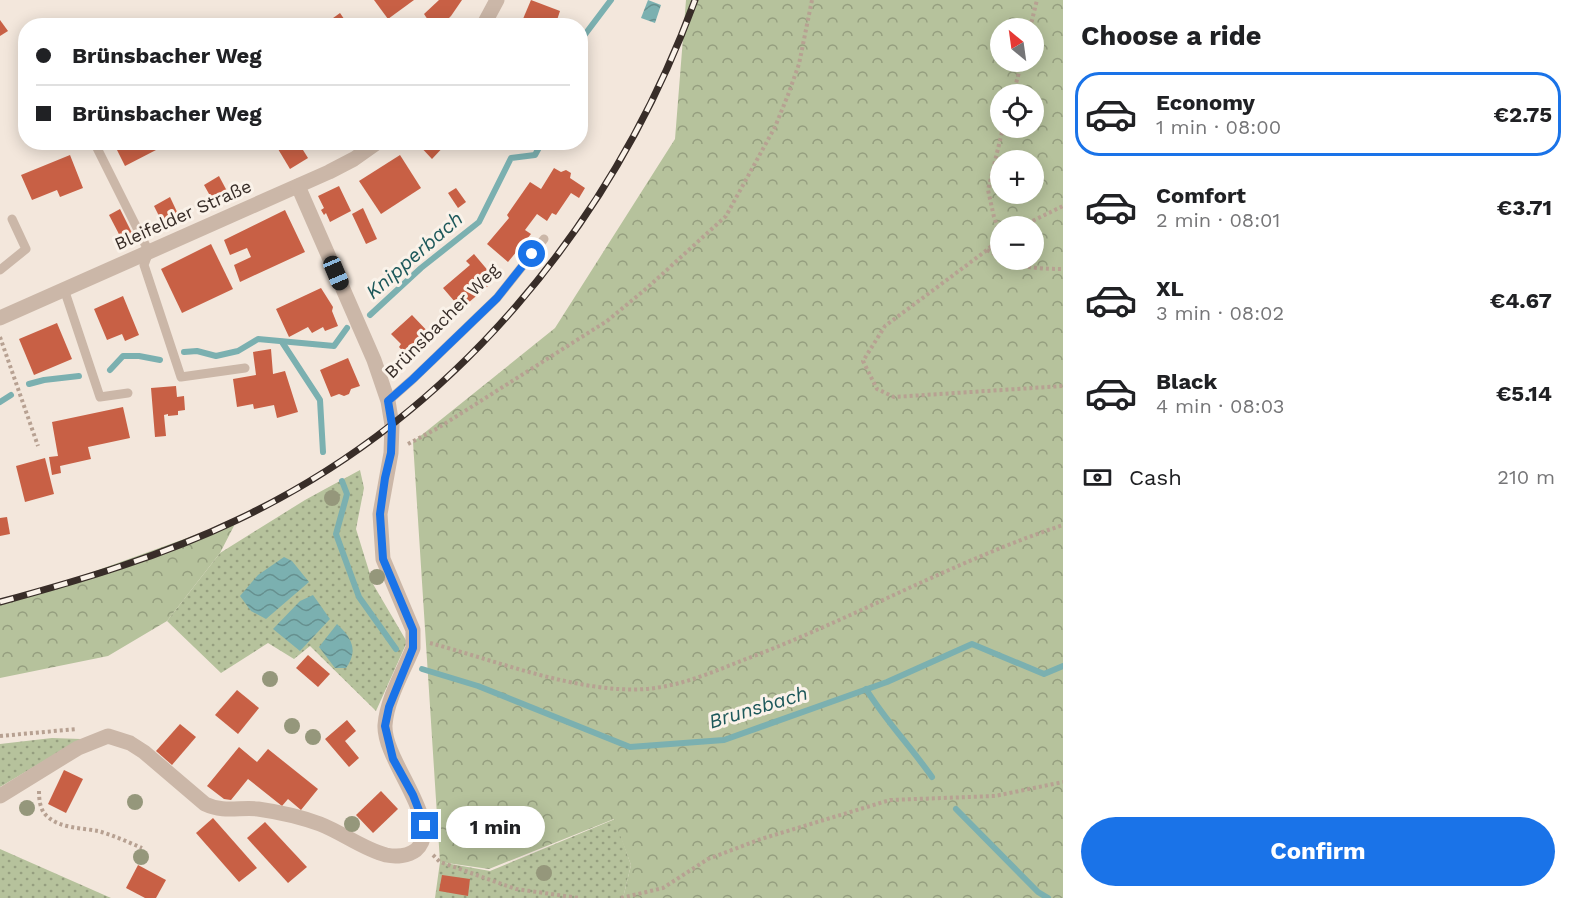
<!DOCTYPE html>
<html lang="en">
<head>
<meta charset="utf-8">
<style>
  body { margin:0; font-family:"Work Sans",sans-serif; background:#f6f6f6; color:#202124; height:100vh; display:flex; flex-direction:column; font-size:22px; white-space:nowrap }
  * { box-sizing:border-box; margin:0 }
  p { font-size:20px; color:#757577 }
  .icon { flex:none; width:33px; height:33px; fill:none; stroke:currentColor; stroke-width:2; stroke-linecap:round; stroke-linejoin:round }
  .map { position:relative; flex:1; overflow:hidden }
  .drawer { display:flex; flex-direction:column; background:#fff; width:510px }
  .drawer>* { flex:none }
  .guide { position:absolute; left:18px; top:18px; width:570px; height:132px; border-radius:24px; box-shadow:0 3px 15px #0003; display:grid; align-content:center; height:132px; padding:0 18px; background:#fff }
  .needle { width:39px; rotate:331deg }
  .tools { position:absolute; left:990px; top:18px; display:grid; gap:12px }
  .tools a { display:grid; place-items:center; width:54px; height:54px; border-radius:50%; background:#fff; box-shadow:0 3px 15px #0003; font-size:30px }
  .end { position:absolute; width:27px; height:27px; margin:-14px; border:8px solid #1a73e8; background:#fff; box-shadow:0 0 0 3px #fff }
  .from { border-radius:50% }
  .bubble { position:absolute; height:42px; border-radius:21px; background:#fff; box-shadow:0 3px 15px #0003; font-size:20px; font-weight:700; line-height:42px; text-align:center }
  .car { position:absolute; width:18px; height:36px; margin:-18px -9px; border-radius:8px; box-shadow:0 0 4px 2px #0007; background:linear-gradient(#222 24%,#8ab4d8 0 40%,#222 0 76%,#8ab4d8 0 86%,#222 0) }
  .guide b { display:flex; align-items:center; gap:21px; height:57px; font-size:22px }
  .guide b+b { border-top:2px solid #e0e0e0 }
  .guide i { width:15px; height:15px; background:#202124 }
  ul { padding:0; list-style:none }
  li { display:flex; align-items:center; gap:18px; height:84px; margin:0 12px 9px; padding:0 6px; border:3px solid transparent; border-radius:24px }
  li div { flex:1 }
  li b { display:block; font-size:22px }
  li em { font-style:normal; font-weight:700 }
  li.active { border-color:#1a73e8 }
  li>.icon { width:54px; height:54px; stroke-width:1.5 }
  h2 { padding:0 18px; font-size:27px; line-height:72px }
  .pay { display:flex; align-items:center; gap:15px; height:66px; padding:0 18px; font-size:22px }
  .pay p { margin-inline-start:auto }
  .action { display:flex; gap:12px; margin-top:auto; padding:12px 18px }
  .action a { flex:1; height:69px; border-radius:36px; background:#1a73e8; color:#fff; font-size:24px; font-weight:700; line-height:69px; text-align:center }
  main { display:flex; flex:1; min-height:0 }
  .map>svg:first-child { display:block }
  .grass { fill:url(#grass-dots) }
  .forest { fill:url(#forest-crowns); fill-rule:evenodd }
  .water { fill:url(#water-waves) }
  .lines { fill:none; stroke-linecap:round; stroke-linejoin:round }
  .stream { stroke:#7bb0b0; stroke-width:6 }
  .building { fill:#c86045 }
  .path { stroke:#b7a192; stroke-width:4; stroke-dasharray:3 3; stroke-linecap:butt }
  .lane { stroke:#cbb7a8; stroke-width:9 }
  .street { stroke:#cbb7a8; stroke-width:15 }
  .rail-casing { stroke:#382d28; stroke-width:7 }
  .rail { stroke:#faf2e9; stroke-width:4.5; stroke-dasharray:14; stroke-linecap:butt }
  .tree { fill:#95977b }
  .route { stroke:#1a73e8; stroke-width:8 }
  .labels { text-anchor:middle; stroke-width:6; stroke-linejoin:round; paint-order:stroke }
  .street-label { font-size:18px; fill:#382d28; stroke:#faf2e9 }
  .water-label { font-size:20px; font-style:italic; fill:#1d585a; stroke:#faf2e9 }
</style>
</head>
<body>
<main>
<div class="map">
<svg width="1063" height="898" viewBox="0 0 1063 898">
  <defs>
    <pattern id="grass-dots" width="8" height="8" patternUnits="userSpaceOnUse" patternTransform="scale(1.5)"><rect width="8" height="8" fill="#b6c29c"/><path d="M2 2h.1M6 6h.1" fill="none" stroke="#959e7f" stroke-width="1.8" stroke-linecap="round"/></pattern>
    <pattern id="forest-crowns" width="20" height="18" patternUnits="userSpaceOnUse" patternTransform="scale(1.5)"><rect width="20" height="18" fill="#b6c29c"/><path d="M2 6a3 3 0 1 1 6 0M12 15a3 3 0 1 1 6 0" fill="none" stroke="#959e7f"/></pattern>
    <pattern id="water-waves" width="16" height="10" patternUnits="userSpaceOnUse" patternTransform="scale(1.5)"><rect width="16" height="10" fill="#7bb0b0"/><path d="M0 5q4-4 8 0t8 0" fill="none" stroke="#66908f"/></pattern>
  </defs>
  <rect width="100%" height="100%" fill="#f3e7dc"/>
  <g class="grass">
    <path d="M360,470L364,488L356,529L373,584L407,642L376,711L310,646L294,659L268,643L221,673L167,621L220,553L305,500Z"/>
    <path d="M52,738L81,739L0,787V744Z"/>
    <path d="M615,819L631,865L623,898H435L440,862L490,871Z"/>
    <path d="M0,849L111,898H0Z"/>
  </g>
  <g class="forest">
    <path d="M686,0H1063V898H623L631,865L614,819L489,869L440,862L413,442L555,328L675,139ZM1000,28H1034V62H1000ZM1000,94H1034V128H1000ZM1000,160H1034V194H1000ZM1000,226H1034V260H1000Z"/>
    <path d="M237,520L220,553L167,621L108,656L0,678V603L40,591Z"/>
  </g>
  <g class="water">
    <path d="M648,0L661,5L655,23L641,18Z"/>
    <path d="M284,557L292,561L309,582L266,619L251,611L240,596L258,575Z"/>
    <path d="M313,595L330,619L300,651L273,629L300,601Z"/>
    <path d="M337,624C351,637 359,650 346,668H335L319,647Z"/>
  </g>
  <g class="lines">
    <g class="stream">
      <path d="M580,41L611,0"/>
      <path d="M370,315L421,268L479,222L511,158L535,155L542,142"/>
      <path d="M282,342L320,400L323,452"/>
      <path d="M184,352L197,351L216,356L238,351L258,339L334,346L347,328"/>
      <path d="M110,370L123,356H139L160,360"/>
      <path d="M29,384L44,380L79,376"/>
      <path d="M0,402L11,395"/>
      <path d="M342,481L347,494L336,534L359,597L396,649"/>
      <path d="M422,669L478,686L630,747L724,740L887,682L972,644L1044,674L1063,666"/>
      <path d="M866,689C885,720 911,747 932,777"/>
      <path d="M956,809L1038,892L1048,898"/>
    </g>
  </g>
  <g class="building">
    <path d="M374,0H414L388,19Z"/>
    <path d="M439,0H462L451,16L441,26H432L424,14Z"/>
    <path d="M531,0L560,11L555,26H520Z"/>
    <path d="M340,13L349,26H322Z"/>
    <path d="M0,20L8,31L0,36Z"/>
    <path d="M113,142H151L156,150L125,166Z"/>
    <path d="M288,142H298L308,158L290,169L278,149Z"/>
    <path d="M416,142H448L432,159Z"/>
    <path d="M70,155L83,188L60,197L57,190L32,200L21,175Z"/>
    <path d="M400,155L421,188L381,214L359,181Z"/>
    <path d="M554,168L561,172L566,170L571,173L570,178L585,188L579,198L571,193L556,215L552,213L547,221L537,214L525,230L531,234L508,262L487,244L509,218L507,215L530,182L541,189Z"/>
    <path d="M219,176L228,193L213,201L204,185Z"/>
    <path d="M339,186L351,211L330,222L326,213L324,215L321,210L324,208L318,196Z"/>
    <path d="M456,188L466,202L458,208L448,193Z"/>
    <path d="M170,197L178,214L162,222L154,206Z"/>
    <path d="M363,208L377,239L366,244L352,214Z"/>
    <path d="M120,209L132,233L121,238L109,215Z"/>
    <path d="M285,210L305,252L240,282L234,265L251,257L247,248L230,255L224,240Z"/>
    <path d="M211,244L233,289L182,313L161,269Z"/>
    <path d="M474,254L490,273L483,279L488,286L461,309L443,288L470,265L466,261Z"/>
    <path d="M321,288L333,307L332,311L338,326L325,331L323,327L312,333L308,327L289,337L276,309Z"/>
    <path d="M123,296L139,335L125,341L122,334L107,340L94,309Z"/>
    <path d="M412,315L432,336L409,358L399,347L401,344L391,334Z"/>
    <path d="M57,323L72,359L34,375L19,339Z"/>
    <path d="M271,349L273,374L285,371L298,412L277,418L274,405L254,409L253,404L237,407L233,379L256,375L253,352Z"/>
    <path d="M348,358L360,386L351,389L349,394L344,396L339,394L331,397L320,370Z"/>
    <path d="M176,386L177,397L184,396L185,410L178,411V415L168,416V414L164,415L166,436L155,437L151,388Z"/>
    <path d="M123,407L130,438L88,447L91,459L60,466L61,473L52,475L49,457L58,456L52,422Z"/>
    <path d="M45,458L54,494L25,502L16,466Z"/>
    <path d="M7,517L10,534L0,536V518Z"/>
    <path d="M308,655L330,674L318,687L296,668Z"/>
    <path d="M237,690L259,708L238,734L215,715Z"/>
    <path d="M347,720L356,731L345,741L359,758L349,767L325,739Z"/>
    <path d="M180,724L196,737L172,765L156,751Z"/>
    <path d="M239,747L257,762L268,749L318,789L301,810L288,799L282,806L248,779L231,800L224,799L207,786Z"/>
    <path d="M64,770L83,779L66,813L48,804Z"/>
    <path d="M381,791L398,809L373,833L356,815Z"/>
    <path d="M213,818L257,868L239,882L196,833Z"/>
    <path d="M265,822L307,867L288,883L247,838Z"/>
    <path d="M138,865L166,880L156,898H145L126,888Z"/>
    <path d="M442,875L470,879L468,896L439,891Z"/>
  </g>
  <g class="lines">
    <g class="path">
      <path d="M1030,28L1037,0"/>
      <path d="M1013,94L1022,62"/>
      <path d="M1022,226L1063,206"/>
      <path d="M1000,234L994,217L988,190L1003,128"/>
      <path d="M1000,238L987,250L885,326L863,361L877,389L894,397L1063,386"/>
      <path d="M987,250L1000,257"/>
      <path d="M1005,260C1022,268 1044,269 1063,269"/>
      <path d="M0,337L38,446"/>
      <path d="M408,444L438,428L607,321L647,288L726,216L775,127L788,95L799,64L812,0"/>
      <path d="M430,643C494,660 580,694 646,689C684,686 719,669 754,656C858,616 957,560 1063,525"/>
      <path d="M0,736L77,729"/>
      <path d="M39,791C39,800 40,811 48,817C60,828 82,828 98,831C113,835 128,842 142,848"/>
      <path d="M433,855L440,862L516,889L579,898"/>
      <path d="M621,898L663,888L708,859L761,839L890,800L995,796L1063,782"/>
    </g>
    <g class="lane">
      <path d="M94,142L149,252L144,265L181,377L245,368"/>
      <path d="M0,270L26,249L12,219"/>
      <path d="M64,289L100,397L128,393"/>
      <path d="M388,401L413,379L497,298L544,239"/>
    </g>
    <g class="street">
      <path d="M483,26L497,0"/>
      <path d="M0,318L329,172L354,159L378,142"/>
      <path d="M0,796L78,748L108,736L130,743L144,752L205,804C224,813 239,807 258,809C279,812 301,817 320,824C343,833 363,849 386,855C396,857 408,856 416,850C445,824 383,761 385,725C387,699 403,672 413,648V630L383,559L380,514L391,453L392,425L388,401L374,360L298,186"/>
    </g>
    <g class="rail-casing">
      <path id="rail" d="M0,602C81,580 162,556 237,520C455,417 613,223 695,0"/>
    </g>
    <use href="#rail" class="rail"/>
  </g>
  <g class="tree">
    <circle cx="332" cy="498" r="8"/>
    <circle cx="377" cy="577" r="8"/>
    <circle cx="270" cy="679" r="8"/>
    <circle cx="292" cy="726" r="8"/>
    <circle cx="313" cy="737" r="8"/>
    <circle cx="135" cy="802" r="8"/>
    <circle cx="27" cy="808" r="8"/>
    <circle cx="352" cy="824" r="8"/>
    <circle cx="141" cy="857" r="8"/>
    <circle cx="544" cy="873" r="8"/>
  </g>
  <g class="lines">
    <path class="route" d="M425,826L413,795L393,759L385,726L389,707L413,648V630L383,559L380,514L385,478L391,453L392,425L388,401L413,379L497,298L532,254"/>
  </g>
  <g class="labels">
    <g class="street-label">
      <text transform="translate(183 215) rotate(-24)" y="6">Bleifelder Straße</text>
      <text transform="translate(442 321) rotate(-45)" y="6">Brünsbacher Weg</text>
    </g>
    <g class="water-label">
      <text transform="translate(414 255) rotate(-41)" y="7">Knipperbach</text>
      <text transform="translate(758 707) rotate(-17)" y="7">Brunsbach</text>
    </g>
  </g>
</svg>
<div class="tools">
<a><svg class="needle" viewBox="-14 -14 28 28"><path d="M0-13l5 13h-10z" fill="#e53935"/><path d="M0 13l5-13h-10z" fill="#757577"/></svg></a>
<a><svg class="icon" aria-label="locate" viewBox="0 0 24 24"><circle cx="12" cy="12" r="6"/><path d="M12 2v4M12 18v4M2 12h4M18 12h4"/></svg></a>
<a>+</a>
<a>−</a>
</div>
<i class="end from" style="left:532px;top:254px"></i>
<i class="end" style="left:425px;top:826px"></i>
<div class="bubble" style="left:446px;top:806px;width:99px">1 min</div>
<i class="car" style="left:336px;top:273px;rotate:157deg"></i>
<div class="guide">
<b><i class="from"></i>Brünsbacher Weg</b>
<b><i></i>Brünsbacher Weg</b>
</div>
</div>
<section class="drawer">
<h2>Choose a ride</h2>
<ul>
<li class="active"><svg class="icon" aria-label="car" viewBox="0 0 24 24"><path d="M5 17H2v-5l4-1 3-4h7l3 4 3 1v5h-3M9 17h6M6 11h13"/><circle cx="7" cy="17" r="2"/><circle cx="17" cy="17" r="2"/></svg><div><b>Economy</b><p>1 min · 08:00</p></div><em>€2.75</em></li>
<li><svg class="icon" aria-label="car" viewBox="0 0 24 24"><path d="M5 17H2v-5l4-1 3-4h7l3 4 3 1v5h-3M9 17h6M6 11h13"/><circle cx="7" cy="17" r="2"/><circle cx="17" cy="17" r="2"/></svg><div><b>Comfort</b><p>2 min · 08:01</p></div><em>€3.71</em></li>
<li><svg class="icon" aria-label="car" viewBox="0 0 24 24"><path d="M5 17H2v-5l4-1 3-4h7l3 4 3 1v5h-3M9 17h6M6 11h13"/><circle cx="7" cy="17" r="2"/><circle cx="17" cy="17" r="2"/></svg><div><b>XL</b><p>3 min · 08:02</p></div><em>€4.67</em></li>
<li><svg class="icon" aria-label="car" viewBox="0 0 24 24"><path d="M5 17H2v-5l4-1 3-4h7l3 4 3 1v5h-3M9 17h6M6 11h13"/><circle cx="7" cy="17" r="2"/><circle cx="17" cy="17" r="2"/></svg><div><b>Black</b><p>4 min · 08:03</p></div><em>€5.14</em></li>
</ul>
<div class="pay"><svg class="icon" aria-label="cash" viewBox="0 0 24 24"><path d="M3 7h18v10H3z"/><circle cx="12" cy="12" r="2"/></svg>Cash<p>210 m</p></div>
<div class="action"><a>Confirm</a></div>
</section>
</main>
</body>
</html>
